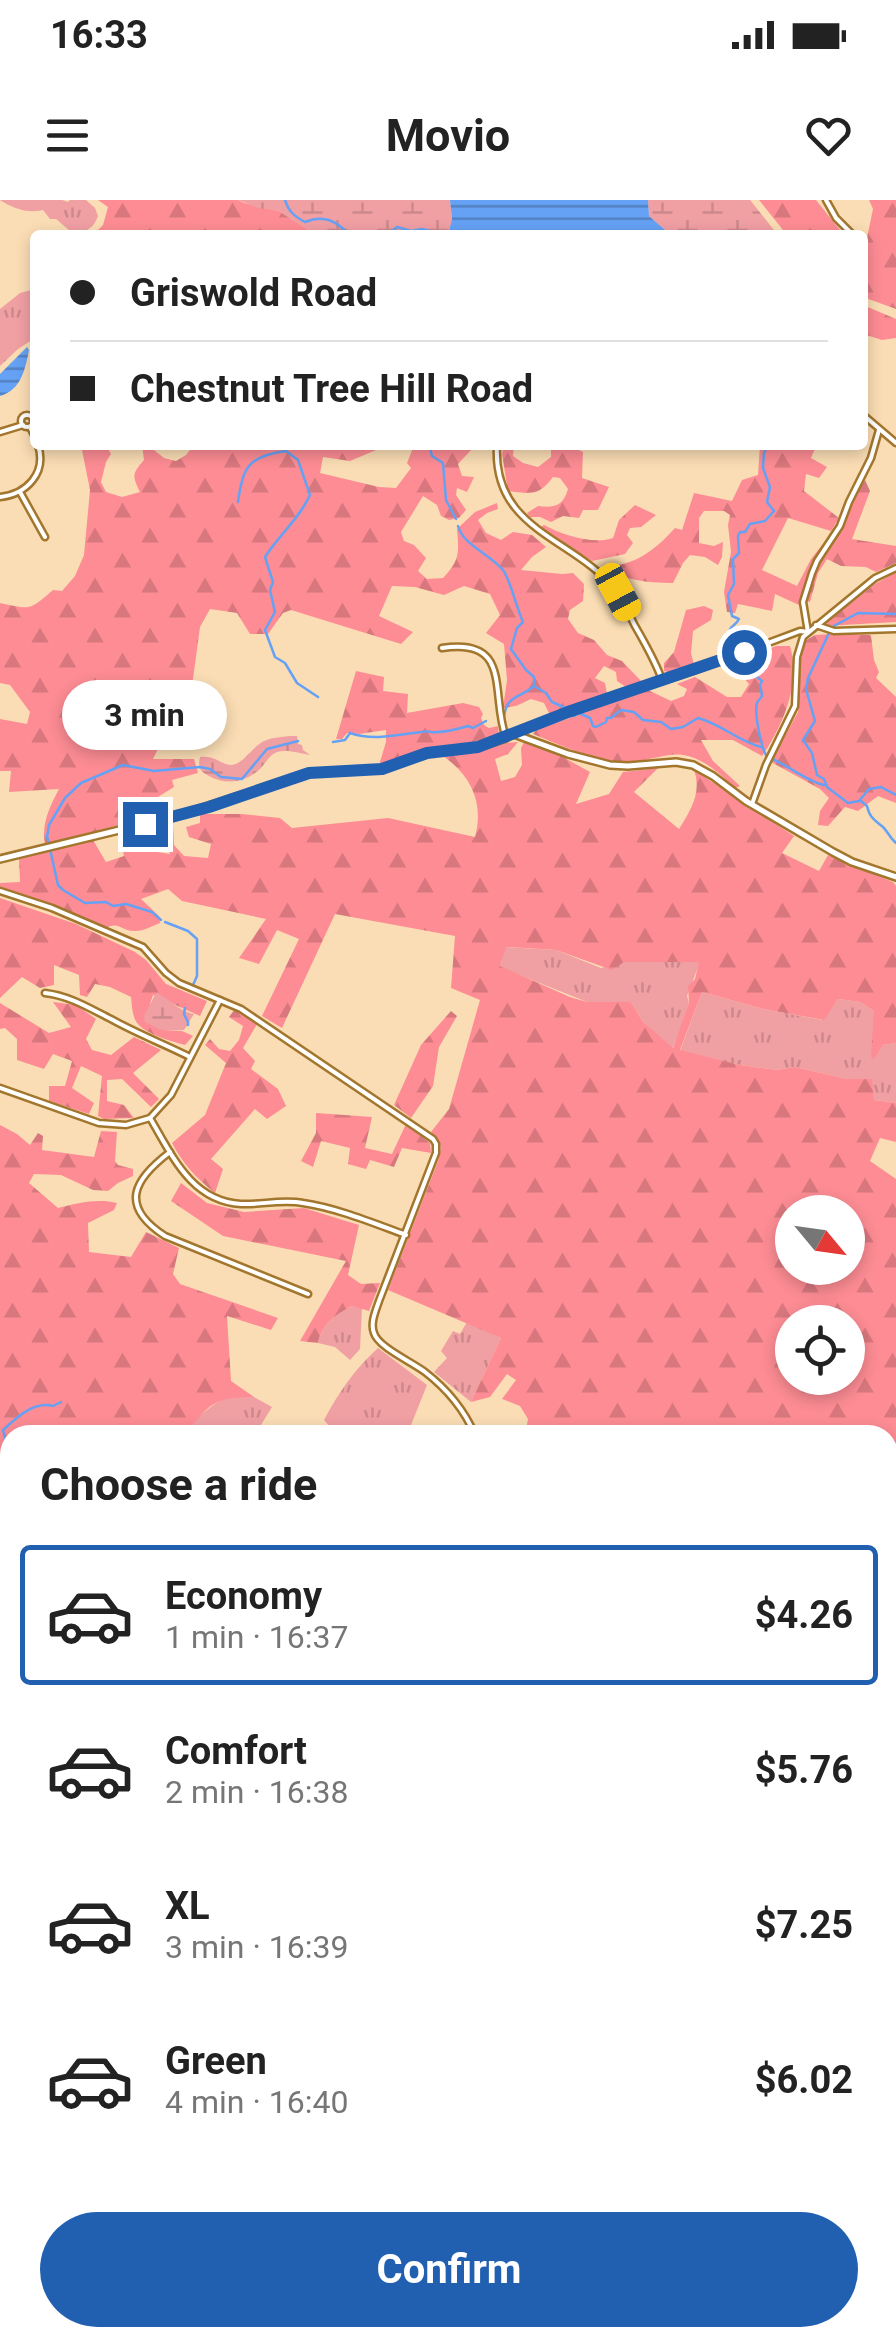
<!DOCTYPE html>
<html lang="en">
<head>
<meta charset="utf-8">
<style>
  body { margin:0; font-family:Roboto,sans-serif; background:#f2f2f2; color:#222; height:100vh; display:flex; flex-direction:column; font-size:38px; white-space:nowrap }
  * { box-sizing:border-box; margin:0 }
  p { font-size:32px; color:#767676 }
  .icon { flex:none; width:55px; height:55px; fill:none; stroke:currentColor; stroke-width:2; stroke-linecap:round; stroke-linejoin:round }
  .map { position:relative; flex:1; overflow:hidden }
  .panel { position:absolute; left:0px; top:1225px; width:898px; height:922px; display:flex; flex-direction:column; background:#fff; border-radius:30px 30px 0 0; box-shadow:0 5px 15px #0003 }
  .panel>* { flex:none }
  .guide { position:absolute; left:30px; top:30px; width:838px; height:220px; border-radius:10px; box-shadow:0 5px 15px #0003; display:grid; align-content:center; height:220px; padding:0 40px; background:#fff }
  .needle { width:65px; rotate:119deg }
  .fabs { position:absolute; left:775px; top:995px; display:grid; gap:20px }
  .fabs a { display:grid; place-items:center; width:90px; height:90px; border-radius:50%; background:#fff; box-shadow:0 5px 15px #0003; font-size:50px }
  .end { position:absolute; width:45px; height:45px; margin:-22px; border:12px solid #2160b1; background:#fff; box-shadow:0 0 0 5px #fff }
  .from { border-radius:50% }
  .bubble { position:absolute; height:70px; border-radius:35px; background:#fff; box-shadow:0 5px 15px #0003; font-size:32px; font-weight:700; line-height:70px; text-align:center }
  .car { position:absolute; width:30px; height:60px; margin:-30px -15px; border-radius:12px; box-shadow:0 0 8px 2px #0007; background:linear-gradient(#f5c518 24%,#345 0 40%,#f5c518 0 76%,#345 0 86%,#f5c518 0) }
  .guide b { display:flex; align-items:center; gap:35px; height:95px; font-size:38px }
  .guide b+b { border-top:2px solid #e0e0e0 }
  .guide i { width:25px; height:25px; background:#222 }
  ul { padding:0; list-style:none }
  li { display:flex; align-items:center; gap:30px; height:140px; margin:0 20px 15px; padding:0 20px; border:5px solid transparent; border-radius:10px }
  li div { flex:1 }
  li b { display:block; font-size:38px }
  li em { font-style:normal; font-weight:700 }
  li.selected { border-color:#2160b1 }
  li>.icon { width:90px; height:90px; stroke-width:1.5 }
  h2 { padding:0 40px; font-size:45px; line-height:120px }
  .action { display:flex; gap:20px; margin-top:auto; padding:20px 40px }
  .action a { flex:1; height:115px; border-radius:60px; background:#2160b1; color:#fff; font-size:40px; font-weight:700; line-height:115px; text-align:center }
  .status { display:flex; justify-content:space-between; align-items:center; height:70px; padding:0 50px; background:#fff; direction:ltr }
  .status svg { height:28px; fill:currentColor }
  header { display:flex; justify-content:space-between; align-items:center; height:130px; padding:0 40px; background:#fff; font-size:45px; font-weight:700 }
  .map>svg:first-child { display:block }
  .grass { fill:url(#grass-tufts) }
  .forest { fill:url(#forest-firs); fill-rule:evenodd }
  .wetland { fill:url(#wetland-marsh) }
  .water { fill:url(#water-rules) }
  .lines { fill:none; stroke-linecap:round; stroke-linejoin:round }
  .stream { stroke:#65a1f4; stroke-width:2.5 }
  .minor-casing { stroke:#a2762d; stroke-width:9 }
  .tertiary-casing { stroke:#a2762d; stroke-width:10 }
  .minor { stroke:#fff; stroke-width:4 }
  .tertiary { stroke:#fff; stroke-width:5 }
  .route { stroke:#2160b1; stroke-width:12 }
</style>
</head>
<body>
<div class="status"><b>16:33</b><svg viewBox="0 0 49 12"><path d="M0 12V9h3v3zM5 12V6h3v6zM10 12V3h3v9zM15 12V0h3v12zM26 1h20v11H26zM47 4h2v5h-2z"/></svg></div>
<header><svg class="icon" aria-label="menu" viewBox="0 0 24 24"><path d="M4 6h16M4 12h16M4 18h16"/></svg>Movio<svg class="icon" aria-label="heart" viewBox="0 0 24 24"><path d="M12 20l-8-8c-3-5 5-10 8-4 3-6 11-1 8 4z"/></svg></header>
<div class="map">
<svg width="896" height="2147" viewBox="0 0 896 2147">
  <defs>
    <pattern id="grass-tufts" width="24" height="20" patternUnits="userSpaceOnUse" patternTransform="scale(2.5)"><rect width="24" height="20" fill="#f09fa3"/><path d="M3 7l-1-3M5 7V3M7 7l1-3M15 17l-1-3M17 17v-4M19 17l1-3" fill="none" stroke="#cd888b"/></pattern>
    <pattern id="forest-firs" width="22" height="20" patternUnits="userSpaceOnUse" patternTransform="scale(2.5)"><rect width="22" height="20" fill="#fd8c94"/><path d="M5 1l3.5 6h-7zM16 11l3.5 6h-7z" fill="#d8787e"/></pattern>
    <pattern id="wetland-marsh" width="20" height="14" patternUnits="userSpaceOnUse" patternTransform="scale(2.5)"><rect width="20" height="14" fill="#f09fa3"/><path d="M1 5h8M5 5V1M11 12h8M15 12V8" fill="none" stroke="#cd888b"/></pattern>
    <pattern id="water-rules" width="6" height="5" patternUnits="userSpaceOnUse" patternTransform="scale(2.5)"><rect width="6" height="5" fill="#65a1f4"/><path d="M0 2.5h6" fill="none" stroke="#5382c3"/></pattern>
  </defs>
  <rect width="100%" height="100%" fill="#faddb4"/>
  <g class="grass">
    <path d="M0,0H62L68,2L70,0H86L95,8L98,16C93,30 85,33 70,31L56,19H50L43,10C28,14 12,8 0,0Z"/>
    <path d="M35,89V138L18,149L0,166V109L20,93Z"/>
    <path d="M505,747L556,750L601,768L624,762H700L687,796L689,803L679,833L672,849L643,822L631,802H587L500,767Z"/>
    <path d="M702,792L763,809L823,820L838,799L860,802L874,811V858L883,845L896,843V903L874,900L871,879H847L795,867L777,870L740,865L680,851Z"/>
    <path d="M352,1106L362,1108L360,1149L350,1160L335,1147L318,1143C322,1124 335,1115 352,1106Z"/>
    <path d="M467,1122L501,1138L471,1202L434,1172L447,1158L441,1151L453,1131L460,1134Z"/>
    <path d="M378,1148L427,1185L407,1235H326L329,1226L324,1220C339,1192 354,1170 378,1148Z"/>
    <path d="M224,1197H254L272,1207L256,1233L258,1235H186L199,1216Z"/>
    <path d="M888,1326H896V1456L888,1449Z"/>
    <path d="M10,1619V1970L0,1975V1623Z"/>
  </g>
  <g class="forest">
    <path d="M98,0H238L244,3L279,11L317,35H134L121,30C112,35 105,38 96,32L103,25L108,7Z"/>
    <path d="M759,0H816L844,35H787Z"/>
    <path d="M869,0H896V109L863,97V57L873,9Z"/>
    <path d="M863,105L896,119V138L882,140L863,134Z"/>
    <path d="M81,245H106L111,254L106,262L101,282L106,292L122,297L140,292C132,275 132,274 144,260L142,245H154V250L164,258L176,261L186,255L194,245H217L225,249L231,245H388L350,261L323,257L320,273L379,287L396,288L411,268L407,263L413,248L408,245H473L472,249L458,264L462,276L474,277L467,292L457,288L456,295L466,310L459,318L449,320L441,316L437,305L423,296L401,332L404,341L414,345L426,358L418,371L427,379L443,378C460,360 459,353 457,329L475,312L497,303L498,309L487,313L478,320L486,333L501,340L513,332L532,335L546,347L532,357L521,370L562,374L573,373L584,384L583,401L570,410L568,419L578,433L594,440L607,455L622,461L641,481L626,487L617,481L616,472L604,466L595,478L605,483L607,494L550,515L544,503L531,499L516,506L503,508L507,480L504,444L486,433L500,415L490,394L464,386L444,395L415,387L392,386L379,416L413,432L401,444L291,410L283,413L268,434H250L237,413L210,409L200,427L193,479L153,559H194L198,573L172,580L174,587L153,600L154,616L45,644C41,624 50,606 59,589L9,592L11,571H0V519L27,524L30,512L10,485L0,483V403C30,409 28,412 53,390L62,391L75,376L84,355L90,290Z"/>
    <path d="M504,245H514L513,256L523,263L538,267L551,257V245H568L583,252L582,278L609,287L598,310H583L579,318L563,316L551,322L540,317H530L527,313L538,306C555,308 563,306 568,289L560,278L553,277C539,296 531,294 508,291L502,254Z"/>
    <path d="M760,245H833L816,246L811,258L827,267L819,278L806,274L804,291L839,318L831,331L788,318L762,370L797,386L811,359L826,340L829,341L814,362L799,405L775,394L772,411L738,404L735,413L727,412L724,392L731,352L728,325L730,315L724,311H704L699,318V343L714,346L723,342L722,357L718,365L705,357L690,355L683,363L673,383C646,383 626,380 602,368C636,364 652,353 675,328L682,330L694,293L732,301L742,280L758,275Z"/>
    <path d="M865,280L870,291L852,339L896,346V363L876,372L866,367L841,366L827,359L818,373L810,402L806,401L820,360L836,339L852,301Z"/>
    <path d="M635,305L656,315L641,327L630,328L627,335L633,343L625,354L592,361L541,327L544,325C562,335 594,345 613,338L619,320Z"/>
    <path d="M896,372V422L825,426L827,422L875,384Z"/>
    <path d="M704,406L713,410L711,420L693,431L691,453L694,465L674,474L664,471V463L674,452L686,410Z"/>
    <path d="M832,434L871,435L874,460L879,472L876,478L896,497V603L878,596L858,611L845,607L828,626L818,625L820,611L829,598L820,589L771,562L798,512L801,459L805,441L815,435Z"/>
    <path d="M776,446H790C801,484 783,525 762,556L733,540H701L713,561L740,586L735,588C721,575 704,558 683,555C667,552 641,564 622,562C590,559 562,546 533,534L536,530L648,490L671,501L684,496L687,489L677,484L695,477L727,497H741L749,484L730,463Z"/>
    <path d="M356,471L384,477L383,491L408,494L407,513L463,503L479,507L483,514L481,518L484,525L489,528L498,526L499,535L463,545L427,548L379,565L386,542V530L359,534L347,533L342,539H336Z"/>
    <path d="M518,542L508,554L495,559L501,581L515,577L522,565L521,548L524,542L561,556L590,572L576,604L609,594L623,572L658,568L634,592L679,629C691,610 702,592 694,570L794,636L782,653L819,671L828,655L893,682L896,686V843L883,845L874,859L871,857L874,811L860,802L838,799L824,820L763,809L702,792L680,850L740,865L777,870L795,867L847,879H872L874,900L896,903V942L880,938L870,961L896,979V1326H888V1235H525L528,1219L520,1206L502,1199L516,1180L507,1174L490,1197L471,1202L501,1138L388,1090L438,961C442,947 442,941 431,932L449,909L480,800L451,788L455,736L335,714L282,828L262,816L299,739L277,730L259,764L239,758L266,719L182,701L168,689L141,699L159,716L160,723C152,726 144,731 135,731C120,731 119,720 104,729L38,700L0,688V683L20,682L19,659L93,640L106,662L124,656L120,636L130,634L132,648L170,654L165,637L138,629L173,623L174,645L184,656L208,658L211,644L189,637L186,627L200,623V614H242L280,618L292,628L388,618L475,637C484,604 472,576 443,556L477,553L503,543ZM506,747L556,750L612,770L624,762H699L695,779L688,786L689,803L673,848L643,822L631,802H587L570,797L500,766ZM792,1012H848V1068H792ZM792,1122H848V1178H792Z"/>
    <path d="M0,698L76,724L135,752L146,760L166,784L207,801L200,816L153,795L150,804L163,830L182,831L193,836L185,845C171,841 147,835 137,823C132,816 132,806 131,797L110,787L95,784L87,797L80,795L79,775L54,765V785L40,788L22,777L0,798Z"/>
    <path d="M53,802L76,805L96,819L86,839L92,850L111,855L134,837L161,850L133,873L159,899L151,907L122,879L107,880V901L124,905L134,918L104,919L98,916L102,876L81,866L72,888L94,903L89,914L49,901V886H65L72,861L53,854L44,869L17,860V839L5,828L0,829V803L49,833L71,827Z"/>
    <path d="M235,809L257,824L243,848L255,861L251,869L278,889L286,906L267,919L255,909L211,959L223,969L215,993C196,978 183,964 172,943L205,915L226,863L205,845L210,839L219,849L230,851L239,840L243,826L229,817Z"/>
    <path d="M451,811L457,816L439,847L433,886L411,918L394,905L421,845Z"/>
    <path d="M316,913L372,917L365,948L392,954L406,924L430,943L431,953L402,948L394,967L370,960L366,969L348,964L350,948L321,941L313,967L301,961L316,933Z"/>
    <path d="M0,925L17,934L30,945L38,933L43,936L42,950L94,957L101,931L117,932L115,961L118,965L133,969V976L118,983L108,991L93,990L61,975L34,974L29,983L58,1008C77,1003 98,998 117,1003L114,1010L88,1023L89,1052L131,1057L146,1032L179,1048L173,1074L180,1084L278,1118L271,1130L227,1116L231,1181L254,1197C216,1197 208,1203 186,1235H10V1717L0,1715Z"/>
    <path d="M181,983L207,1003L244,1012L304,1008L359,1025L348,1075L361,1084L380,1083L369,1111L352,1106C335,1115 322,1124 318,1143L300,1141L346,1061L223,1036L171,1001Z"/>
    <path d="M888,1449L896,1456V1638L893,1634L888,1636Z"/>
    <path d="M888,1748L896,1758V1835L888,1840Z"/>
    <path d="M10,1830V2046L0,2051V1835Z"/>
    <path d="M10,2090V2138H122L126,2147H0V2098Z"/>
    <path d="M162,2138H333L325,2147H165Z"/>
  </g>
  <g class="wetland">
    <path d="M238,0H450L452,19L448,35H317L279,11L258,8Z"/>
    <path d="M648,0H750L778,35H671L649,16Z"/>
    <path d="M289,536H297L298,544L302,545L303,550L310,555C300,553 287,549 277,552C269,555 266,563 260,569C246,582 227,586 209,576C199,571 198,567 200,557C215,555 222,565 231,565C244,564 253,546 264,541C271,538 281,537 289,536Z"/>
    <path d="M156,793C170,798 176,810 194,814L184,830H161L145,822L144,816Z"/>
  </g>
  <g class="water">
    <path d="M450,0H648L649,16L671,35H448L452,19Z"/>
    <path d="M27,147L29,150C25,170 21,190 0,196V174Z"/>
  </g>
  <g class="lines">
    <g class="stream">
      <path d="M285,0C289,12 294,16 305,22C324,14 336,21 350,35"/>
      <path d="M379,35L389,33L397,27L411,31L422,29L447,35"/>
      <path d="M429,245L432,256L443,263L446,300L456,319"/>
      <path d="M238,302C243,266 249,256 286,251L298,260L310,295C299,319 279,335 265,357L273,382L270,390L275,412L265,430L275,457L285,463L297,483L318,497"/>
      <path d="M458,326C463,345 490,354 503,370C510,379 517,409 523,422L517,428L511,449L526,470L534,477V486"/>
      <path d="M832,427L858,413L896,414"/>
      <path d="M829,433L808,478L806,489L815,521L803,540L812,553L817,575L824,579L827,587L848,603L859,601L869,589L881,587L896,595"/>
      <path d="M735,452L734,442L729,438C728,425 735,427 739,419L732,416L728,395L734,384L733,359L739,353L738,336L740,332H745L750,324L765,321L774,311L767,302L770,287L763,268L764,253L768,245"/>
      <path d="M736,459L747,465V469L762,481L760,485L762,496C761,498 758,500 757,503C754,512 761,547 766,555"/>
      <path d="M571,514L574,516L579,513L590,518L593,526L596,527L606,522L607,518H611L621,510L634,512L643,520L661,522L671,529L683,527L698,518C721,524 738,541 761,547"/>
      <path d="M504,516C508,494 519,499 534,486L546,493L552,502L568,509"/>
      <path d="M333,542L345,540L350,533C372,541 398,535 421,532C433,530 425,533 437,532C446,532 458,529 468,526L473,528L486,521"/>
      <path d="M772,559C789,566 808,582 824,585"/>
      <path d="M861,601L867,606C870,619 875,620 883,627C888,632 890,638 896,643"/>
      <path d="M49,643L47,637L49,625L65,598L81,583L123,565L154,571L200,567L210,569L221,577L242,579L267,549L298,541"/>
      <path d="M50,649L58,685L63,690L85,703L106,702L113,706L126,704L152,712L161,720"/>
      <path d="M165,722L188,731L197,739V776L193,785"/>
      <path d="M185,808L184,814L188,822V825"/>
      <path d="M0,1256L4,1254L6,1241L3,1230C17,1217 34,1201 53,1206L61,1202"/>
      <path d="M0,1430L10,1429"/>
      <path d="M0,1697H9"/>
      <path d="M888,1820L896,1815"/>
      <path d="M594,2147L602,2138"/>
    </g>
    <g class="minor-casing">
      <g id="minor">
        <path d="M826,0L836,18L853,35"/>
        <path d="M862,214L896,243"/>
        <circle cx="27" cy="221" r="6"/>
        <path d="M30,227L35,237"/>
        <path d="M0,232L23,225"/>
        <path d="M497,245C492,330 572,337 615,389C623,399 628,412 634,424C644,442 655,460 662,480"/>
        <path d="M20,292L45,337"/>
        <path d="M0,297C27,294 47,273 38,245"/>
        <path d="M816,425L834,431L896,429"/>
        <path d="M442,448C513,437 490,494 506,538L568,512L696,470L800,431L808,432L803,402L812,373L817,361L840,326L849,302L871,258L879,230"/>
        <path d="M752,604L766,565L795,506L797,457L803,437L875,378L896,368"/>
        <path d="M0,691L52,708L143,747L166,773L179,783L241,809L433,939L436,944V953L379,1101C376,1110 370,1123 374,1133C378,1147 412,1162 425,1172C447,1189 464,1209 475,1235"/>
        <path d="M45,793C70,796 89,808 111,819C136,833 164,844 190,857"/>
        <path d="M0,888L99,923L126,925L150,918L171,895L220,800"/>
        <path d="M150,918C172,955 191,1001 241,1004C261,1005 282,999 303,1003C337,1008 373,1023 406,1035"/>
        <path d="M170,952C133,980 119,1006 165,1036L308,1094"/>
        <path d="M888,2045H892"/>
        <path d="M0,2094L10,2086"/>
      </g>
    </g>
    <g class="tertiary-casing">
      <g id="tertiary">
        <path d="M514,534L568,554L610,565L628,566L676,562L693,565L713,576L746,601L833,652L852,662L896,677"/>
        <path d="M0,659L181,615L309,573L382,569L427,553L478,547L506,538"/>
        <path d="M888,1848L896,1842"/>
        <path d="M888,2100L896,2098"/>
        <path d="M529,2147L543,2138"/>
        <path d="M812,2147V2138"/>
      </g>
    </g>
    <use href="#minor" class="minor"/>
    <use href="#tertiary" class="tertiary"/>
  </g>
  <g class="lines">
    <path class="route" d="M145,624L209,607L309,573L382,569L427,553L478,547L568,512L744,452"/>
  </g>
</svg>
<div class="fabs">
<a><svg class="needle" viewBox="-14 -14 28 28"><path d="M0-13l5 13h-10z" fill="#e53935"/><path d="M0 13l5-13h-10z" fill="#767676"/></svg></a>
<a><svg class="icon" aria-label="locate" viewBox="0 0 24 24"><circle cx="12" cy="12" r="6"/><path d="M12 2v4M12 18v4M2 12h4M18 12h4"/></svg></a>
</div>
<i class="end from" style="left:744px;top:452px"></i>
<i class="end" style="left:145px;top:624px"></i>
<div class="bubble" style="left:62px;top:480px;width:165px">3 min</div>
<i class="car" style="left:618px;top:392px;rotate:152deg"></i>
<div class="guide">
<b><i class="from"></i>Griswold Road</b>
<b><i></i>Chestnut Tree Hill Road</b>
</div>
<section class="panel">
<h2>Choose a ride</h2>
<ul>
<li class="selected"><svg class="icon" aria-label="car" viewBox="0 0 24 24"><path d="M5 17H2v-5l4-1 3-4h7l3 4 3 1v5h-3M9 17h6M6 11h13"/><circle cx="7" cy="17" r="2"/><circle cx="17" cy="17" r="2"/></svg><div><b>Economy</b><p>1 min · 16:37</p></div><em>$4.26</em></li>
<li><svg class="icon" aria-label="car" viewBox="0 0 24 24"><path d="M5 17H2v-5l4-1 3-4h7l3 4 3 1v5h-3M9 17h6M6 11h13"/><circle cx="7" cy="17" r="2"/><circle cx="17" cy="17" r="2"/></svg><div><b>Comfort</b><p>2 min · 16:38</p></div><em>$5.76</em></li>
<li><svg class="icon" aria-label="car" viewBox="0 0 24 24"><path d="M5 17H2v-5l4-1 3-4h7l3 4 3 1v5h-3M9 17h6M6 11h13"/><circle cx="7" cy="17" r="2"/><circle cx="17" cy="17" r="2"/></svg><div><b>XL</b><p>3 min · 16:39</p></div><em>$7.25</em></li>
<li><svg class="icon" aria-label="car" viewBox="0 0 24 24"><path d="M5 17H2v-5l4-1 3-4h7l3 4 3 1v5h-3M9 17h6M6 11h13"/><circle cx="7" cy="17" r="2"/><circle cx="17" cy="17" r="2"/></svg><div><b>Green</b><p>4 min · 16:40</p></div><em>$6.02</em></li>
</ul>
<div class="action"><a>Confirm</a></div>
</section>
</div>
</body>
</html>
